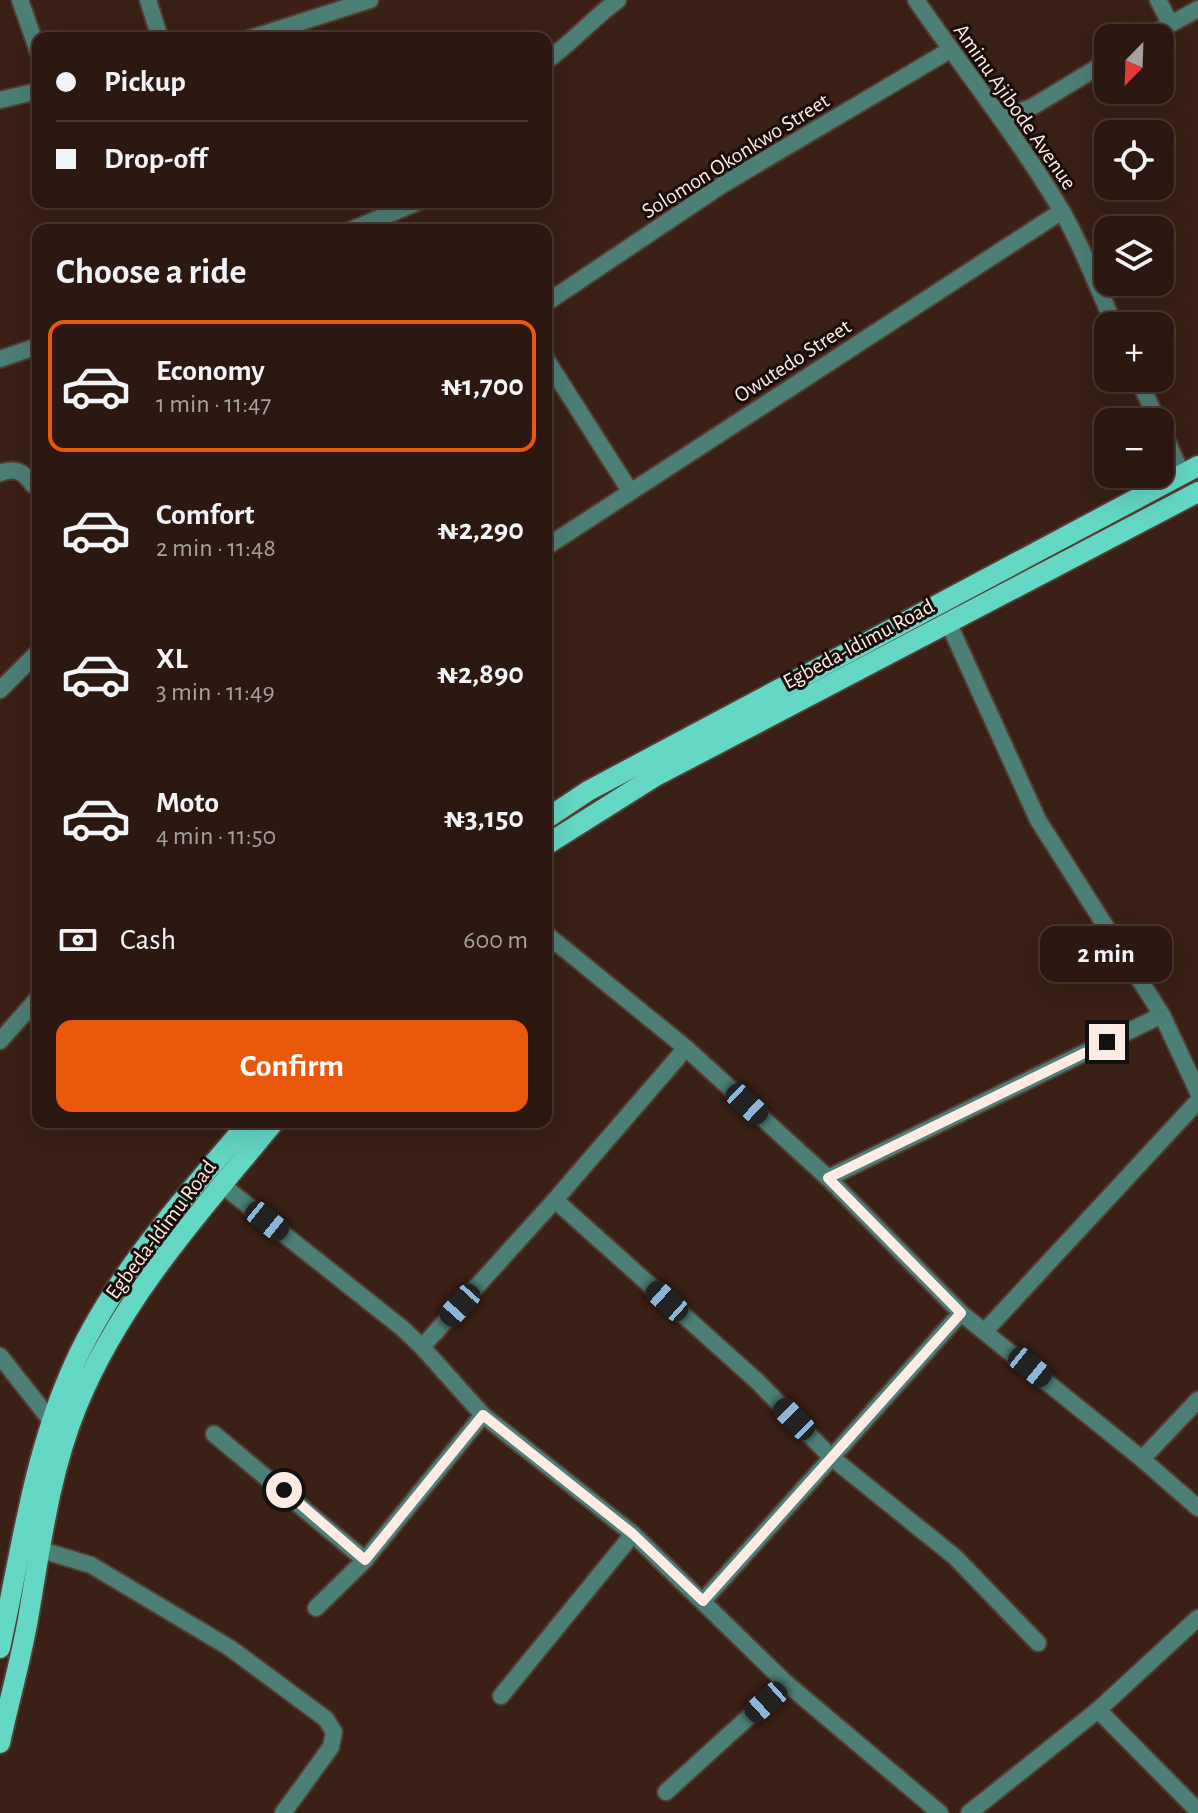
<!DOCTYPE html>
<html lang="en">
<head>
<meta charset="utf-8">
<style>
  body { margin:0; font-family:"Alegreya Sans",sans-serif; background:#38251e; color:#f1f3f6; height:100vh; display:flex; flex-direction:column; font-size:30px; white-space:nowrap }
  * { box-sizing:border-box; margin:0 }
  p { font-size:26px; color:#a6a09f }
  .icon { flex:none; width:44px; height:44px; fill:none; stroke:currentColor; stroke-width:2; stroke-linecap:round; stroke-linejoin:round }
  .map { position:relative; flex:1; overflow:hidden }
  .details { position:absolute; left:32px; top:224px; width:520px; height:904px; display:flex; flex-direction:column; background:#2c1810; border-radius:16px; box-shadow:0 8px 32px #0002,0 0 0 2px #483730 }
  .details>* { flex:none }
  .hud { position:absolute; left:32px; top:32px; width:520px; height:176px; border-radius:16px; box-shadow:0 8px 32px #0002,0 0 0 2px #483730; display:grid; align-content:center; height:176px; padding:0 24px; background:#2c1810 }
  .needle { width:52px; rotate:203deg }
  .buttons { position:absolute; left:1094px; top:24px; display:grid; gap:16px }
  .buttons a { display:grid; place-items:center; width:80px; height:80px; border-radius:16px; background:#2c1810; box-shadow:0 8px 32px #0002,0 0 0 2px #483730; font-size:40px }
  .end { position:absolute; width:36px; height:36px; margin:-18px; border:10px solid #feebe4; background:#111; box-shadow:0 0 0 4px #111 }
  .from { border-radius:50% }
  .bubble { position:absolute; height:56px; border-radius:16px; background:#2c1810; box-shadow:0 8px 32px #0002,0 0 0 2px #483730; font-size:26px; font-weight:700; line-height:56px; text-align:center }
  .car { position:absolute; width:24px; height:48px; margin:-24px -12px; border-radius:10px; box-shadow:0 0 6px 2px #0007; background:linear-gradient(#222 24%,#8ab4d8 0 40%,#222 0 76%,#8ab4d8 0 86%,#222 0) }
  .hud b { display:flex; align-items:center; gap:28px; height:76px; font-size:30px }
  .hud b+b { border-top:2px solid #483730 }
  .hud i { width:20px; height:20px; background:#f1f3f6 }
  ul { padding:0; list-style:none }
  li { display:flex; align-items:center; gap:24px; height:132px; margin:0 16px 12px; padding:0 8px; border:4px solid transparent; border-radius:16px }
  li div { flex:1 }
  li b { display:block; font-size:30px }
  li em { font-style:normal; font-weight:700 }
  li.active { border-color:#ea580c }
  li>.icon { width:72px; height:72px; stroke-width:1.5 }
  h2 { padding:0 24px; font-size:36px; line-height:96px }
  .pay { display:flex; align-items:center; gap:20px; height:88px; padding:0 24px; font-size:30px }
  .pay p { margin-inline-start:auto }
  .action { display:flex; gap:16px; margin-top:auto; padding:16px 24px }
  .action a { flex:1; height:92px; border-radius:16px; background:#ea580c; color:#fff; font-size:32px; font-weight:700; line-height:92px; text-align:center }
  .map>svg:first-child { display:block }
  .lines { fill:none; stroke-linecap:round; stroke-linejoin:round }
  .minor-casing { stroke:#553c32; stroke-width:20 }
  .primary-casing { stroke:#553c32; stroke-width:24 }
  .minor { stroke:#4c7f76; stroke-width:16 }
  .primary { stroke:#64d7c5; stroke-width:20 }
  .route { stroke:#feebe4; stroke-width:10 }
  .labels { text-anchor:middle; stroke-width:6; stroke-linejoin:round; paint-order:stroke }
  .street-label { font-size:22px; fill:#feebe4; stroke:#190d09 }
</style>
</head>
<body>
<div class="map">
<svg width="1198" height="1813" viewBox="0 0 1198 1813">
  <rect width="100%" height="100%" fill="#3a2015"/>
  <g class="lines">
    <g class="minor-casing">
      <g id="minor">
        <path d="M20,0L38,51"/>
        <path d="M148,0L160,38"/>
        <path d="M916,0C964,70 1017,136 1060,208C1082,245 1097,287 1115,326"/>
        <path d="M1158,0L1170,23"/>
        <path d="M251,38L370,0"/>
        <path d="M1145,38L1198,9"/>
        <path d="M546,61C572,43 592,19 618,0"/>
        <path d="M0,100L38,91"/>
        <path d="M1002,118L1032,107L1108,61"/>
        <path d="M351,230L418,202"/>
        <path d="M546,303L722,185L950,50"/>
        <path d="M0,359L38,346"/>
        <path d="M546,359L630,491"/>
        <path d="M1138,378L1158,422"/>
        <path d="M1160,426L1182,474"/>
        <path d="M0,473C16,467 24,472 33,485"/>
        <path d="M546,547L1062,211"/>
        <path d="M948,622L1038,820L1162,1015L1198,1092"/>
        <path d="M0,690L38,652"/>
        <path d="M546,934L686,1048L828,1178L961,1313L1142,1459L1198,1508"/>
        <path d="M0,1041L38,998"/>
        <path d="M828,1178L1162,1015"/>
        <path d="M222,1185L402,1328L422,1347L483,1415L633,1534L786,1683L940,1813"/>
        <path d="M555,1200L757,1381L831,1457L955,1557L1038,1643"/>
        <path d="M985,1331L1198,1101"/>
        <path d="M422,1347L555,1200L686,1048"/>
        <path d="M0,1356L52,1422"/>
        <path d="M214,1434L365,1560"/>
        <path d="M1142,1459L1198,1400"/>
        <path d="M38,1549L91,1565L230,1648L326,1719L334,1732L331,1747L283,1813"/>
        <path d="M703,1601L961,1313"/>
        <path d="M316,1608L365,1560L483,1415"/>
        <path d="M501,1696L633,1534"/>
        <path d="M1098,1710L1198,1811"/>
        <path d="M666,1792L786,1683"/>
        <path d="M969,1813L1098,1710L1198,1618"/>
      </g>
    </g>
    <g class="primary-casing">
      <g id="primary">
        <path d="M546,819L588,791L1198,466"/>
        <path d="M546,845L654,777L1198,492"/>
        <path d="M0,1648C20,1558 32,1462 69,1376C108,1282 184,1198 249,1122"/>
        <path d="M0,1743C9,1700 22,1657 29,1613C41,1543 50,1472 77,1406C121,1298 201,1211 274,1122"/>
      </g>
    </g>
    <use href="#minor" class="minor"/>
    <use href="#primary" class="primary"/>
  </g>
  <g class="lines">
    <path class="route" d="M284,1490L365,1560L483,1415L633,1534L703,1601L961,1313L828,1178L1107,1042"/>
  </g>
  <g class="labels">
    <g class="street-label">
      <text transform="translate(1016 106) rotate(55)" y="8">Aminu Ajibode Avenue</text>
      <text transform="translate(735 155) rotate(-32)" y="8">Solomon Okonkwo Street</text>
      <text transform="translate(792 360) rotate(-33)" y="8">Owutedo Street</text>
      <text transform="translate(858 643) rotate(-28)" y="8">Egbeda-Idimu Road</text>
      <text transform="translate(160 1229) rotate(-53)" y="8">Egbeda-Idimu Road</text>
    </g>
  </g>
</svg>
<div class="buttons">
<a><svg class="needle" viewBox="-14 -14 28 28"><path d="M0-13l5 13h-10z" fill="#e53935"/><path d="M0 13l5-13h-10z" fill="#a6a09f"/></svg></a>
<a><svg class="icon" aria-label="locate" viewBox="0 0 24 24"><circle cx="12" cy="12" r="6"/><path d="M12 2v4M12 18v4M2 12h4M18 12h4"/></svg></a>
<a><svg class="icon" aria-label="layers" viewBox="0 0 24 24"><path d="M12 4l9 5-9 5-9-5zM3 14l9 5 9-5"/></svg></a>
<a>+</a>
<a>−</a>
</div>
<i class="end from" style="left:284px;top:1490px"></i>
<i class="end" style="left:1107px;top:1042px"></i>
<div class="bubble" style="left:1040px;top:926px;width:132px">2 min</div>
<i class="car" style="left:747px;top:1104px;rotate:133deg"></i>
<i class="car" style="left:267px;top:1221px;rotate:129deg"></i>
<i class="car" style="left:667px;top:1301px;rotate:312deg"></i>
<i class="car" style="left:460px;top:1305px;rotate:222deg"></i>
<i class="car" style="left:1030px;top:1367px;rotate:129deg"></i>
<i class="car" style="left:794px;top:1419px;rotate:315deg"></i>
<i class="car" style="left:766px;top:1702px;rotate:228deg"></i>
<div class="hud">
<b><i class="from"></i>Pickup</b>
<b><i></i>Drop-off</b>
</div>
<section class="details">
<h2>Choose a ride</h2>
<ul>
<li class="active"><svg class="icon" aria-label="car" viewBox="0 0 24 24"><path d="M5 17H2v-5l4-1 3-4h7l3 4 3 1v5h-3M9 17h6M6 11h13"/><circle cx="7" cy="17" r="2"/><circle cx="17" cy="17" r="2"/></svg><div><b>Economy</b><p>1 min · 11:47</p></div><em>₦1,700</em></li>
<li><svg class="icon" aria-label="car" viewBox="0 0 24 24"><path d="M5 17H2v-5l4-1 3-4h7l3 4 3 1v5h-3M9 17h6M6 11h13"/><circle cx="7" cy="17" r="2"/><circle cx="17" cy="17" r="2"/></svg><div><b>Comfort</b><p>2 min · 11:48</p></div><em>₦2,290</em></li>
<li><svg class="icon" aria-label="car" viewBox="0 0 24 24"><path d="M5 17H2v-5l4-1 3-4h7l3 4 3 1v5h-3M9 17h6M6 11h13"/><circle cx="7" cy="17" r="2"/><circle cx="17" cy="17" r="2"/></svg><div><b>XL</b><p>3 min · 11:49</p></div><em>₦2,890</em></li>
<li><svg class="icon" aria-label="car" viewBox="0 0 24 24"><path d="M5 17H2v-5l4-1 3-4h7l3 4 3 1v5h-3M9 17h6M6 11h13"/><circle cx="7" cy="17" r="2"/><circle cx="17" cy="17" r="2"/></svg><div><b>Moto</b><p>4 min · 11:50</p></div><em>₦3,150</em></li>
</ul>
<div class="pay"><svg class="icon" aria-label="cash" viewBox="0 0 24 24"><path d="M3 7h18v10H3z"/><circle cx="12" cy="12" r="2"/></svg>Cash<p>600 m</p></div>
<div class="action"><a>Confirm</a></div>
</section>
</div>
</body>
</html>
